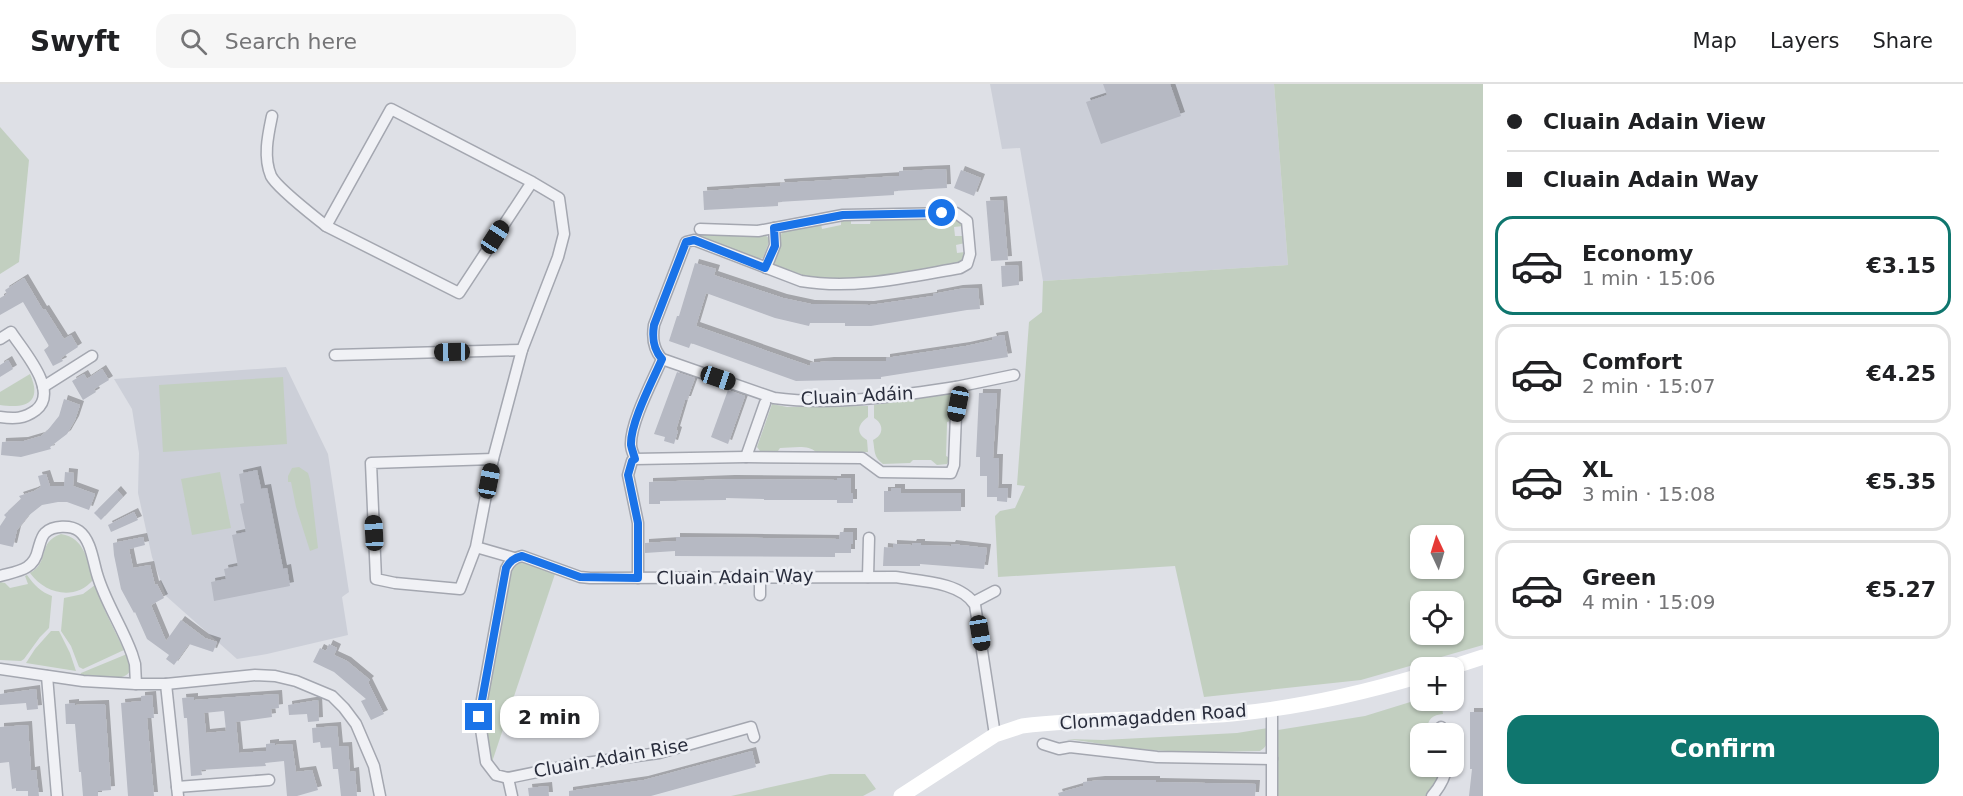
<!DOCTYPE html>
<html lang="en">
<head>
<meta charset="utf-8">
<style>
  body { margin:0; font-family:"DejaVu Sans",sans-serif; background:#f6f6f6; color:#202124; height:100vh; display:flex; flex-direction:column; font-size:22px; white-space:nowrap }
  * { box-sizing:border-box; margin:0 }
  p { font-size:20px; color:#757577 }
  .icon { flex:none; width:33px; height:33px; fill:none; stroke:currentColor; stroke-width:2; stroke-linecap:round; stroke-linejoin:round }
  .map { position:relative; flex:1; overflow:hidden }
  .panel { display:flex; flex-direction:column; background:#fff; width:480px }
  .panel>* { flex:none }
  .top-card { display:grid; align-content:center; height:132px; padding:0 24px; background:#fff }
  .needle { width:39px; rotate:356deg }
  .buttons { position:absolute; left:1410px; top:441px; display:grid; gap:12px }
  .buttons a { display:grid; place-items:center; width:54px; height:54px; border-radius:12px; background:#fff; box-shadow:0 2px 4px #0004; font-size:30px }
  .end { position:absolute; width:27px; height:27px; margin:-14px; border:8px solid #1a73e8; background:#fff; box-shadow:0 0 0 3px #fff }
  .from { border-radius:50% }
  .bubble { position:absolute; height:42px; border-radius:18px; background:#fff; box-shadow:0 2px 4px #0004; font-size:20px; font-weight:600; line-height:42px; text-align:center }
  .car { position:absolute; width:18px; height:36px; margin:-18px -9px; border-radius:8px; box-shadow:0 0 4px 2px #0007; background:linear-gradient(#222 24%,#8ab4d8 0 40%,#222 0 76%,#8ab4d8 0 86%,#222 0) }
  .top-card b { display:flex; align-items:center; gap:21px; height:57px; font-size:22px }
  .top-card b+b { border-top:2px solid #e0e0e0 }
  .top-card i { width:15px; height:15px; background:#202124 }
  ul { padding:0; list-style:none }
  li { display:flex; align-items:center; gap:18px; height:99px; margin:0 12px 9px; padding:0 12px; border:3px solid #e0e0e0; border-radius:18px }
  li div { flex:1 }
  li b { display:block; font-size:22px }
  li em { font-style:normal; font-weight:600 }
  li.selected { border-color:#0f766e }
  li>.icon { width:54px; height:54px; stroke-width:1.5 }
  .primary-button { display:flex; gap:12px; margin-top:auto; padding:12px 24px }
  .primary-button a { flex:1; height:69px; border-radius:18px; background:#0f766e; color:#fff; font-size:24px; font-weight:600; line-height:69px; text-align:center }
  header { display:flex; align-items:center; gap:36px; box-sizing:border-box; height:84px; padding:0 30px; background:#fff; border-bottom:2px solid #e0e0e0 }
  header strong { font-size:28px }
  nav { display:flex; gap:33px; margin-inline-start:auto; font-size:21px }
  .search { width:420px; height:54px; background:#f6f6f6; display:flex; align-items:center; gap:15px; box-sizing:border-box; padding:0 21px; border-radius:18px; color:#757577; font-size:22px }
  main { display:flex; flex:1; min-height:0 }
  .map>svg:first-child { display:block }
  .built { fill:#cccfd8 }
  .green { fill:#c2cfc0; fill-rule:evenodd }
  .building { fill:#b6b9c3; fill-rule:evenodd; filter:url(#shadow) }
  .lines { fill:none; stroke-linecap:round; stroke-linejoin:round }
  .street-casing { stroke:#a4a7b0; stroke-width:13 }
  .street { stroke:#f0f1f5; stroke-width:10 }
  .secondary { stroke:#fff; stroke-width:15 }
  .route { stroke:#1a73e8; stroke-width:8 }
  .labels { text-anchor:middle; stroke-width:5; stroke-linejoin:round; paint-order:stroke }
  .street-label { font-size:18px; fill:#292d3c; stroke:#edeff4 }
</style>
</head>
<body>
<header>
<strong>Swyft</strong>
<div class="search"><svg class="icon" aria-label="search" viewBox="0 0 24 24"><circle cx="10" cy="10" r="6"/><path d="M15 15l6 6"/></svg>Search here</div>
<nav><a>Map</a><a>Layers</a><a>Share</a></nav>
</header>
<main>
<div class="map">
<svg width="1483" height="712" viewBox="0 0 1483 712">
  <defs>
    <filter id="shadow"><feDropShadow dx="4" dy="-4" stdDeviation="0" flood-color="#0004"/></filter>
  </defs>
  <rect width="100%" height="100%" fill="#dee0e6"/>
  <g class="built">
    <path d="M990,0H1274L1288,181L1043,197L1020,64L1002,65Z"/>
    <path d="M286,283L328,370L349,508L342,513L348,551L267,570L237,575L166,512L152,473L138,409L139,369L132,325L114,295Z"/>
  </g>
  <g class="green">
    <path d="M1274,0H1483V561L1361,596L1204,613L1175,482L998,493L995,432L1000,427L1015,424L1025,402L1017,401L1029,238L1042,228L1043,197L1288,181ZM1420,452H1454V484H1420ZM1420,518H1454V550H1420Z"/>
    <path d="M0,43L29,76L19,178L0,190Z"/>
    <path d="M956,134L961,136L963,142L954,143L955,152H964L965,159L956,161L957,169L965,168L964,174L959,179L867,194L845,195L811,194L776,182L774,177C777,169 779,152 783,147L821,140L822,145L841,141V136L851,135V140H870L871,135Z"/>
    <path d="M696,151L758,152L765,151L770,155L763,174L755,175L696,153Z"/>
    <path d="M30,290C43,319 25,325 0,321V308Z"/>
    <path d="M283,293L287,360L163,368L159,301Z"/>
    <path d="M951,309L955,316L950,337L947,338V341L946,372L950,374L947,380L937,381L931,376H913L910,379L883,380C873,373 875,366 873,356C884,351 884,340 874,334V321Z"/>
    <path d="M772,320L787,323L868,322V333C858,340 855,349 867,356L868,368H816C808,360 792,364 780,364L778,367H760L757,363Z"/>
    <path d="M299,383L308,389L310,396L318,464L310,467L296,423L291,398H288V392L292,384Z"/>
    <path d="M220,388L231,444L192,451L181,395Z"/>
    <path d="M61,450C85,454 87,476 93,496C75,517 45,510 30,489C51,477 36,459 61,450Z"/>
    <path d="M520,477L555,490L492,678L488,672L483,625L510,484Z"/>
    <path d="M27,491C34,501 41,508 52,512L49,544L40,553L24,575L21,577L0,576V498L5,499L10,504L28,500L25,492Z"/>
    <path d="M95,501L105,527L124,566L83,585L79,583L71,562L61,547L64,514L83,510Z"/>
    <path d="M51,547H59L70,569L76,587L26,579L35,565Z"/>
    <path d="M127,570C144,604 98,593 80,591L81,589Z"/>
    <path d="M1420,615L1441,617L1443,630C1431,631 1426,637 1428,649L1420,650V682L1442,683C1441,694 1434,704 1426,712H1277L1278,646L1365,632Z"/>
    <path d="M1268,644C1268,654 1270,661 1260,667C1220,668 1180,669 1140,665C1116,663 1092,658 1067,655L1103,656L1237,649Z"/>
    <path d="M830,690H865L876,705L863,712H731Z"/>
  </g>
  <g class="building">
    <path d="M1103,0H1170L1181,32L1101,60L1086,18L1107,11Z"/>
    <path d="M946,85L947,104L894,107V111L778,118V122L704,126L703,107L781,102L780,99L899,92V87Z"/>
    <path d="M961,86L981,94L974,112L954,104Z"/>
    <path d="M1003,116L1008,176L991,177L986,117Z"/>
    <path d="M695,179L716,185L714,191L783,214L811,220L870,221L933,212V210L959,205L978,204L980,225L967,226L871,242H845V239H810L809,242L775,234L706,209L696,242L810,282V279L830,277H886V274L966,262L993,256L992,253L1004,251L1008,273L881,293V295L796,297L691,259L689,264L669,257L677,232H679Z"/>
    <path d="M1018,181L1019,201L1002,203L1001,182Z"/>
    <path d="M24,194L43,226L45,225L64,255L71,251L78,263L61,274L63,277L53,282L44,266L49,262L23,218L0,231V214L7,210L5,206Z"/>
    <path d="M8,276L13,285L0,293V281Z"/>
    <path d="M102,285L109,296L94,305L96,308L83,316L72,297L84,290L87,295Z"/>
    <path d="M677,288L695,294L687,316H685L676,346L678,347L674,360L664,357L665,353L654,350Z"/>
    <path d="M728,306L745,312L728,360L711,353Z"/>
    <path d="M979,309H997L993,374H999L998,404H1008L1007,418L997,417V413H987V392H980V373H976Z"/>
    <path d="M64,315L80,321L75,336L67,350L50,363L51,365L21,373L1,371L2,358L24,357L41,352L47,347L59,332Z"/>
    <path d="M257,386L261,405L267,404L283,485L287,484L290,502L214,517L211,498L226,495L224,485L238,482L232,451L246,448L240,420L244,419L239,390Z"/>
    <path d="M65,388L74,389L73,402L95,410L89,426L67,418H58L42,421L28,432L17,446L13,463L0,460V442L6,433L4,431L21,415L19,412L34,407L41,403L38,392L46,390L50,402H64Z"/>
    <path d="M837,394H851V409H853V419H837V416H764V415L726,414V416L660,417V420H649V398L731,395L837,396Z"/>
    <path d="M891,404H901V409H961V427L884,428V407H891Z"/>
    <path d="M117,406L123,413L101,436L94,429Z"/>
    <path d="M134,428L138,436L111,448L108,441Z"/>
    <path d="M840,448H853V460H851V469H835V473L675,472V467L645,469V459L676,457V453L839,455Z"/>
    <path d="M143,453L145,461L129,465L133,484L150,481L155,501L157,500L164,514L151,521L166,557L181,536L205,554L217,558L213,568L189,560L174,581L166,575L169,571L147,555L135,528L134,529L121,505L114,471L113,459Z"/>
    <path d="M913,459H921V461L951,462L952,460L987,464L984,485L920,480V482H883L884,463L893,464V460L912,461Z"/>
    <path d="M329,560L337,564L334,571L347,577L370,596L368,598L384,630L371,636L361,617L366,615L334,588L313,578L320,564L326,567Z"/>
    <path d="M36,605L38,625L27,626L26,619L0,621V610Z"/>
    <path d="M278,610L279,624L271,625L272,633L236,638L239,669L266,667V660L275,659V661L292,660L296,688L312,686L318,706L297,712H287L284,677L265,679L266,682L201,686L202,691L191,692L187,634H184L182,614L194,613V616ZM224,627L226,647L206,649L204,629Z"/>
    <path d="M152,611L154,634H147L154,712H128L121,619L141,617V612Z"/>
    <path d="M318,616L319,637L308,638L307,630L289,631L288,621Z"/>
    <path d="M75,619V621L105,620L111,706L98,707V712H83L81,688H79L75,640H66L65,620Z"/>
    <path d="M1470,628H1483V712H1469L1472,685H1470Z"/>
    <path d="M28,641L31,687L36,686L39,712H28V707H16V704L12,705L9,678L0,679V643Z"/>
    <path d="M337,642L339,663L321,664L320,658L313,659L312,644Z"/>
    <path d="M348,662L350,688L355,687L357,712H341L338,685H333L331,663Z"/>
    <path d="M752,667L756,683L651,712H569V707L644,696Z"/>
    <path d="M1101,696H1156V698L1256,700L1255,712H1059L1058,709L1083,702V698Z"/>
    <path d="M548,702L549,712H529L528,704Z"/>
  </g>
  <g class="lines">
    <g class="street-casing">
      <g id="street">
        <path d="M272,32C268,51 263,73 271,92C277,104 315,133 326,142"/>
        <path d="M766,184L775,161L774,144"/>
        <path d="M0,255L11,248C23,267 60,307 36,326C24,335 14,335 0,333"/>
        <path d="M522,266L558,173L564,150L559,114L532,98L391,25L326,142L459,209L532,98"/>
        <path d="M335,271L522,266L493,375"/>
        <path d="M662,275L774,314C835,322 896,312 956,303L959,312L956,331L954,381L951,389L881,388L862,374L746,373L765,319"/>
        <path d="M43,303L92,272"/>
        <path d="M956,303L1014,291"/>
        <path d="M635,375L746,373"/>
        <path d="M476,463L493,375L371,379L376,495L395,499L460,505L476,463L514,474"/>
        <path d="M0,492C18,487 34,486 38,466C40,460 41,453 45,449C53,441 71,441 79,447C91,456 93,477 97,490C105,518 122,542 132,570L135,580L136,600"/>
        <path d="M760,493V511"/>
        <path d="M868,493L869,454"/>
        <path d="M638,494V439L628,391L632,377L635,375C634,371 631,366 631,361C630,339 653,296 662,275C653,265 652,254 654,241L686,158L694,156L801,197C855,206 908,193 960,184L967,180L970,170L967,137L956,129L843,131L758,147L700,145"/>
        <path d="M974,518L995,507"/>
        <path d="M0,585L83,597L136,600H166L255,591L275,592L296,597L332,612L344,624L356,640L374,682L380,712"/>
        <path d="M47,592L57,712"/>
        <path d="M166,600L178,712"/>
        <path d="M1272,625V712"/>
        <path d="M1441,643L1444,650"/>
        <path d="M754,653L751,643L659,669L571,681L508,694L496,691L486,678L479,632L506,485C510,477 514,474 522,472L580,493L590,494L895,493C920,497 961,498 975,521L995,651"/>
        <path d="M1043,660L1059,665L1070,663L1157,673L1272,675"/>
        <path d="M508,694L512,712"/>
        <path d="M177,703L269,696"/>
        <path d="M1432,712C1440,703 1445,694 1447,682"/>
      </g>
    </g>
    <use href="#street" class="street"/>
    <g class="secondary">
      <path d="M1449,584L1483,573"/>
      <path d="M901,712L995,651L1022,642C1091,634 1162,636 1232,630C1296,624 1359,610 1420,592"/>
    </g>
  </g>
  <g class="lines">
    <path class="route" d="M479,633L506,484C510,477 514,474 522,472L580,493L638,494V439L628,391L632,377L635,375C634,371 632,366 631,361C630,339 653,296 662,275C653,265 652,254 654,241L686,158L694,156L765,184L775,162L774,144L843,131L942,129"/>
  </g>
  <g class="labels">
    <g class="street-label">
      <text transform="translate(857 312) rotate(-3)" y="6">Cluain Adáin</text>
      <text transform="translate(735 493) rotate(-1)" y="6">Cluain Adain Way</text>
      <text transform="translate(1153 633) rotate(-4)" y="6">Clonmagadden Road</text>
      <text transform="translate(611 674) rotate(-10)" y="6">Cluain Adain Rise</text>
    </g>
  </g>
</svg>
<div class="buttons">
<a><svg class="needle" viewBox="-14 -14 28 28"><path d="M0-13l5 13h-10z" fill="#e53935"/><path d="M0 13l5-13h-10z" fill="#757577"/></svg></a>
<a><svg class="icon" aria-label="locate" viewBox="0 0 24 24"><circle cx="12" cy="12" r="6"/><path d="M12 2v4M12 18v4M2 12h4M18 12h4"/></svg></a>
<a>+</a>
<a>−</a>
</div>
<i class="end from" style="left:942px;top:129px"></i>
<i class="end" style="left:479px;top:633px"></i>
<div class="bubble" style="left:500px;top:612px;width:99px">2 min</div>
<i class="car" style="left:495px;top:153px;rotate:33deg"></i>
<i class="car" style="left:452px;top:268px;rotate:269deg"></i>
<i class="car" style="left:718px;top:294px;rotate:109deg"></i>
<i class="car" style="left:958px;top:320px;rotate:191deg"></i>
<i class="car" style="left:489px;top:397px;rotate:11deg"></i>
<i class="car" style="left:374px;top:449px;rotate:357deg"></i>
<i class="car" style="left:980px;top:549px;rotate:171deg"></i>
</div>
<section class="panel">
<div class="top-card">
<b><i class="from"></i>Cluain Adain View</b>
<b><i></i>Cluain Adain Way</b>
</div>
<ul>
<li class="selected"><svg class="icon" aria-label="car" viewBox="0 0 24 24"><path d="M5 17H2v-5l4-1 3-4h7l3 4 3 1v5h-3M9 17h6M6 11h13"/><circle cx="7" cy="17" r="2"/><circle cx="17" cy="17" r="2"/></svg><div><b>Economy</b><p>1 min · 15:06</p></div><em>€3.15</em></li>
<li><svg class="icon" aria-label="car" viewBox="0 0 24 24"><path d="M5 17H2v-5l4-1 3-4h7l3 4 3 1v5h-3M9 17h6M6 11h13"/><circle cx="7" cy="17" r="2"/><circle cx="17" cy="17" r="2"/></svg><div><b>Comfort</b><p>2 min · 15:07</p></div><em>€4.25</em></li>
<li><svg class="icon" aria-label="car" viewBox="0 0 24 24"><path d="M5 17H2v-5l4-1 3-4h7l3 4 3 1v5h-3M9 17h6M6 11h13"/><circle cx="7" cy="17" r="2"/><circle cx="17" cy="17" r="2"/></svg><div><b>XL</b><p>3 min · 15:08</p></div><em>€5.35</em></li>
<li><svg class="icon" aria-label="car" viewBox="0 0 24 24"><path d="M5 17H2v-5l4-1 3-4h7l3 4 3 1v5h-3M9 17h6M6 11h13"/><circle cx="7" cy="17" r="2"/><circle cx="17" cy="17" r="2"/></svg><div><b>Green</b><p>4 min · 15:09</p></div><em>€5.27</em></li>
</ul>
<div class="primary-button"><a>Confirm</a></div>
</section>
</main>
</body>
</html>
